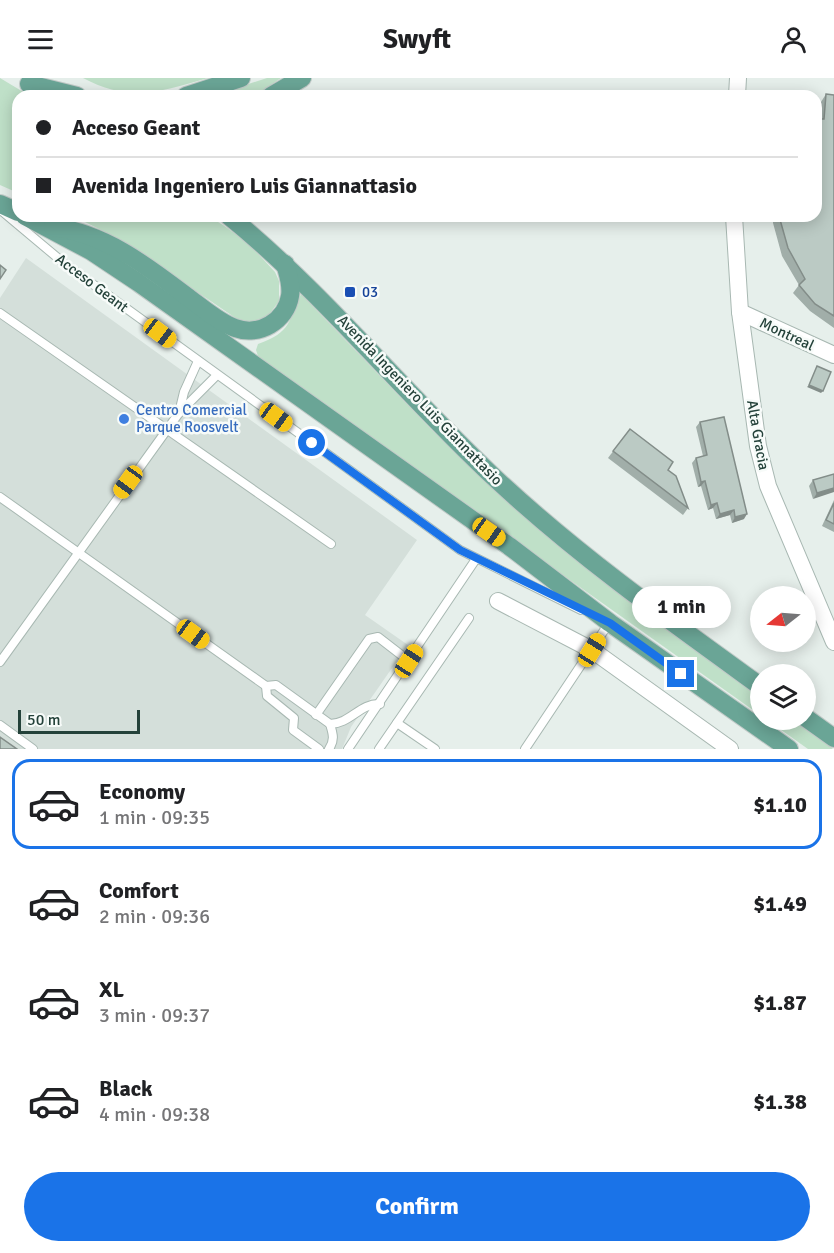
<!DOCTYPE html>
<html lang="en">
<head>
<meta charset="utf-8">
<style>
  body { margin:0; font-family:Signika,sans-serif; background:#f2f2f2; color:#202124; height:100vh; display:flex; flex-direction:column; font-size:22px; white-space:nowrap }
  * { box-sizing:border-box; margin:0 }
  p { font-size:20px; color:#757577 }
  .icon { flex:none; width:33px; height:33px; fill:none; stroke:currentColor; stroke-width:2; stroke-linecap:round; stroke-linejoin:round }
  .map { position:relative; height:671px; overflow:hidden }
  .side { display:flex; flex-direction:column; background:#fff; flex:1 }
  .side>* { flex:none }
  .banner { position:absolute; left:12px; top:12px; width:810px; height:132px; border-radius:18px; box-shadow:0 3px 15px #0003; display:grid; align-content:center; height:132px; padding:0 24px; background:#fff }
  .needle { width:39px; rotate:253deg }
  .fabs { position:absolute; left:750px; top:508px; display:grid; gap:12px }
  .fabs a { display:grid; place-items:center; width:66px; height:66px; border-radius:50%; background:#fff; box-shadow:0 3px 15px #0003; font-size:30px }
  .scale { position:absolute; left:18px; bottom:15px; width:122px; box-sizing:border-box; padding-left:6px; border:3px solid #24423a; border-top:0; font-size:16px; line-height:21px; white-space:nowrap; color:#24423a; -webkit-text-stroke:4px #f7fbf9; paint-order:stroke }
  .end { position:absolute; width:27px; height:27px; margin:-14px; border:8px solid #1a73e8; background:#fff; box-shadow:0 0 0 3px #fff }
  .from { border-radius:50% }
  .bubble { position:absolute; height:42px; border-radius:21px; background:#fff; box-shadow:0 3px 15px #0003; font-size:20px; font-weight:700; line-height:42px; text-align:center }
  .car { position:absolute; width:18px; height:36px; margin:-18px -9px; border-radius:8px; box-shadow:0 0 4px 2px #0007; background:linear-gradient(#f5c518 24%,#345 0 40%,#f5c518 0 76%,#345 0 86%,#f5c518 0) }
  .banner b { display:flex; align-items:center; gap:21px; height:57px; font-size:22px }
  .banner b+b { border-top:2px solid #e0e0e0 }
  .banner i { width:15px; height:15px; background:#202124 }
  ul { padding:10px 0 0; list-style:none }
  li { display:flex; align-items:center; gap:18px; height:90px; margin:0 12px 9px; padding:0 12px; border:3px solid transparent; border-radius:18px }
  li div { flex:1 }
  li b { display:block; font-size:22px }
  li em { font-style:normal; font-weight:700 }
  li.on { border-color:#1a73e8 }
  li>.icon { width:54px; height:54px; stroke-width:1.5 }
  .button { display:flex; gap:12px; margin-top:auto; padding:12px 24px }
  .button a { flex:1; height:69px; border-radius:36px; background:#1a73e8; color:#fff; font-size:24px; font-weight:700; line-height:69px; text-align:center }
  header { display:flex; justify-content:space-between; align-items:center; height:78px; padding:0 24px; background:#fff; font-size:27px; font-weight:700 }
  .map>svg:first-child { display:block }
  .built { fill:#d4dfda }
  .green { fill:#bfe0c8 }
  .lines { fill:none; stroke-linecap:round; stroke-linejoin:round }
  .lane-casing { stroke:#a8b8b2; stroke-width:10 }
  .street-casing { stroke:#a8b8b2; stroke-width:18 }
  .primary-casing { stroke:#c2cac8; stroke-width:20 }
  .lane { stroke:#fff; stroke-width:8 }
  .street { stroke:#fff; stroke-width:16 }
  .primary { stroke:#6aa596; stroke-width:18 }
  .wall { fill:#a1aea9 }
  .shaded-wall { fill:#838d89 }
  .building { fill:#bbcac4; stroke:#838d89; stroke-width:1.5 }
  .route { stroke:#1a73e8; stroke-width:8 }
  .transit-dot { fill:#1a4fb4; stroke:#f7fbf9; stroke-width:2 }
  .shop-dot { fill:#3f7fe0; stroke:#f7fbf9; stroke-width:2 }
  .labels { text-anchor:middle; stroke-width:5; stroke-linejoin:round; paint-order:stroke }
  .street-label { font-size:15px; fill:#24423a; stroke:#f7fbf9 }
  .transit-label { font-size:15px; fill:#164399; stroke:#f7fbf9; text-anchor:start }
  .shop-label { font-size:15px; fill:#366cbe; stroke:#f7fbf9; text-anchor:start }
</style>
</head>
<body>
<header><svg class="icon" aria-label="menu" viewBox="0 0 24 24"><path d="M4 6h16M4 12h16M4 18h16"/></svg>Swyft<svg class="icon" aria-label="person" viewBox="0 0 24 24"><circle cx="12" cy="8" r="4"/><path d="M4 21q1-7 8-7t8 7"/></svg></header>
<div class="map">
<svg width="834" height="671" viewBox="0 0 834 671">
  <rect width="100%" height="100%" fill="#e6efeb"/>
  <path class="built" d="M26,180L417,462L365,537L408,567L351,649L342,671H0V220Z"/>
  <g class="green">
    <path d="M0,0L30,18H18V115L0,107Z"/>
    <path d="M83,0H208C158,14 131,25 83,0Z"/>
    <path d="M267,0H281L255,18H211Z"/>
    <path d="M73,138H208L223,147L249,166L275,194L279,203V223L268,238L251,244L237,241L121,162Z"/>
    <path d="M301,216L433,353L539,452L659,546L760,619V637L259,281L256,272L258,266C292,254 288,243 301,216Z"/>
    <path d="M767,642H792L833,671H808Z"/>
  </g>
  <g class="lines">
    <g class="lane-casing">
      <g id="lane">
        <path d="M3,134L65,186L460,472L581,532"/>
        <path d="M0,235L331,466"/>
        <path d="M179,335L184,314L198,283"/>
        <path d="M0,419L266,608L276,607L330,646C333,656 335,662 329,671"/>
        <path d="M0,584L179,335L217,297"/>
        <path d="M266,608L267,618L294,640L293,652L319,671"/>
        <path d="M316,637L369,561L378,559L409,583"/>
        <path d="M397,645L435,671"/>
        <path d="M330,646C350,646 360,625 380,626"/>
        <path d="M0,647L33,671"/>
        <path d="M348,671L476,481"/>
        <path d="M379,671L469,540"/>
        <path d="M525,671L609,545"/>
      </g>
    </g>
    <g class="street-casing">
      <g id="street">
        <path d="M737,18L738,0"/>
        <path d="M734,138L740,234L758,368L768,408L834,564"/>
        <path d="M740,234L834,277"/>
        <path d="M498,523L592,572L730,671"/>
      </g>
    </g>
    <g class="primary-casing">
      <g id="primary">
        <path d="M29,6L77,18"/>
        <path d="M186,18L241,0"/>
        <path d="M271,18L302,0"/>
        <path d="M0,126L18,134"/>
        <path d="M25,138L91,173L139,205L509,468L610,545L789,671"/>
        <path d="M229,138C327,218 406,318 498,403C580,479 670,543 760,608"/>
        <path d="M53,149C105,155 148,189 189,220C203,230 218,244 235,250C259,259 286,243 290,218C292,207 288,197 285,186"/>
        <path d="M806,640L834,660"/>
      </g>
    </g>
    <use href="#lane" class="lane"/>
    <use href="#street" class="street"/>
    <use href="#primary" class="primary"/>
  </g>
  <g class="wall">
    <path d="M826,16L834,17V250L810,233L793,215L799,207L782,178L773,145V138H816L819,41L821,24Z"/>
    <path d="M700,344L744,441L732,445L730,437L716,441L713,430L708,432L701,408L698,409L692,385L696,380L703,378L696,349Z"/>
    <path d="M630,351L668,392L688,430L683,437L608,380Z"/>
    <path d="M834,396L813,421L809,408L813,402Z"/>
    <path d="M834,422V454L822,448Z"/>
  </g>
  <g class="shaded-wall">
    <path d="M809,307L823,313L821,315L807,309Z"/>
    <path d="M705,403L701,408L698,409L701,404Z"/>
    <path d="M834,410V414L813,421L817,415Z"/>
    <path d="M717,425L713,430L708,432L711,427Z"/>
    <path d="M734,432L730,437L716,441L720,436Z"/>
    <path d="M747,436L744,441L732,445L735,439Z"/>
  </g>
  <g class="building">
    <path d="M826,16L834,17V238L815,226L799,207L805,201L788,170L779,138H816V41H824Z"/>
    <path d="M0,187L6,192L0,201Z"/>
    <path d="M817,288L831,294L823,313L809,307Z"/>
    <path d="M724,339L747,436L735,439L734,432L720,436L717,425L711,427L705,403L701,404L696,380L707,377L700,344Z"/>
    <path d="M630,351L673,384L668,392L676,398L688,430L613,373Z"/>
    <path d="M834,396V410L817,415L813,402Z"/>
    <path d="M834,425V446L826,442Z"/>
    <path d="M0,659L17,671H0Z"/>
  </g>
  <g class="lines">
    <path class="route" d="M312,365L460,472L610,545L681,596"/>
  </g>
  <rect class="transit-dot" x="344" y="208" width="12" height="12" rx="3"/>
  <circle class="shop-dot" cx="124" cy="341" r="6"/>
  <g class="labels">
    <g class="street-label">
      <text transform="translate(92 205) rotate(37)" y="5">Acceso Geant</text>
      <text transform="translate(787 256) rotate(25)" y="5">Montreal</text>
      <text transform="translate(420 322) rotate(46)" y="5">Avenida Ingeniero Luis Giannattasio</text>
      <text transform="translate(758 357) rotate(80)" y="5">Alta Gracia</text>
    </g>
    <g class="transit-label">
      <text x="362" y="219">03</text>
    </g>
    <g class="shop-label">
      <text x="136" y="337">Centro Comercial<tspan x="136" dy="17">Parque Roosvelt</tspan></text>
    </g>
  </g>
</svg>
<div class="fabs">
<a><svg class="needle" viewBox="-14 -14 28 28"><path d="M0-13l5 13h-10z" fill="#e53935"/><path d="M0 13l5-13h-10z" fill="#757577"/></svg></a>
<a><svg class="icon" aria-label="layers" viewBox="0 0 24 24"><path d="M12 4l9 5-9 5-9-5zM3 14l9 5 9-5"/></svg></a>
</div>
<div class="scale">50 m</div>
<i class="end from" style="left:312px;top:365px"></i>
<i class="end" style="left:681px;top:596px"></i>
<div class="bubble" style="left:632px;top:508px;width:99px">1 min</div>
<i class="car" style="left:160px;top:255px;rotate:127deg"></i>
<i class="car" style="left:276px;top:339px;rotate:126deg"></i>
<i class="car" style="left:128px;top:404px;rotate:216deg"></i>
<i class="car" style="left:489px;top:454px;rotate:125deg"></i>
<i class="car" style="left:193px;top:556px;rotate:126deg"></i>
<i class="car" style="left:592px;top:572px;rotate:32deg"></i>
<i class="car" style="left:409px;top:583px;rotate:33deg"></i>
<div class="banner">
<b><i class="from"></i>Acceso Geant</b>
<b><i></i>Avenida Ingeniero Luis Giannattasio</b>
</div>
</div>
<section class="side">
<ul>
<li class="on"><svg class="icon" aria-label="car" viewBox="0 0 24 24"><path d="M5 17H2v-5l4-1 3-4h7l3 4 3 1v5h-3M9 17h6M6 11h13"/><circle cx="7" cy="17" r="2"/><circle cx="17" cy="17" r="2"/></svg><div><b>Economy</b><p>1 min · 09:35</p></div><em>$1.10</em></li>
<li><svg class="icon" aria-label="car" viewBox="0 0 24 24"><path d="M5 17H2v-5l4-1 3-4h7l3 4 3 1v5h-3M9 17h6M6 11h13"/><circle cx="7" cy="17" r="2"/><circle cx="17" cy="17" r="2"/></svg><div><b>Comfort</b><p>2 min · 09:36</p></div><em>$1.49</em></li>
<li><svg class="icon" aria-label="car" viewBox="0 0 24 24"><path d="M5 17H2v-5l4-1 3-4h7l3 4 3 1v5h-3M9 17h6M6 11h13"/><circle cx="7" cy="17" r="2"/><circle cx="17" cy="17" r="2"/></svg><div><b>XL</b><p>3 min · 09:37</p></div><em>$1.87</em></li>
<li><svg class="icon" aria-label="car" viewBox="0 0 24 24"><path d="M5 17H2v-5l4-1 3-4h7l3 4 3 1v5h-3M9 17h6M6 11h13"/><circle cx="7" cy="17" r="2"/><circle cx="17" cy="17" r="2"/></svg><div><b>Black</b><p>4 min · 09:38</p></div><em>$1.38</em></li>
</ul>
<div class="button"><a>Confirm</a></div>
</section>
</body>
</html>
